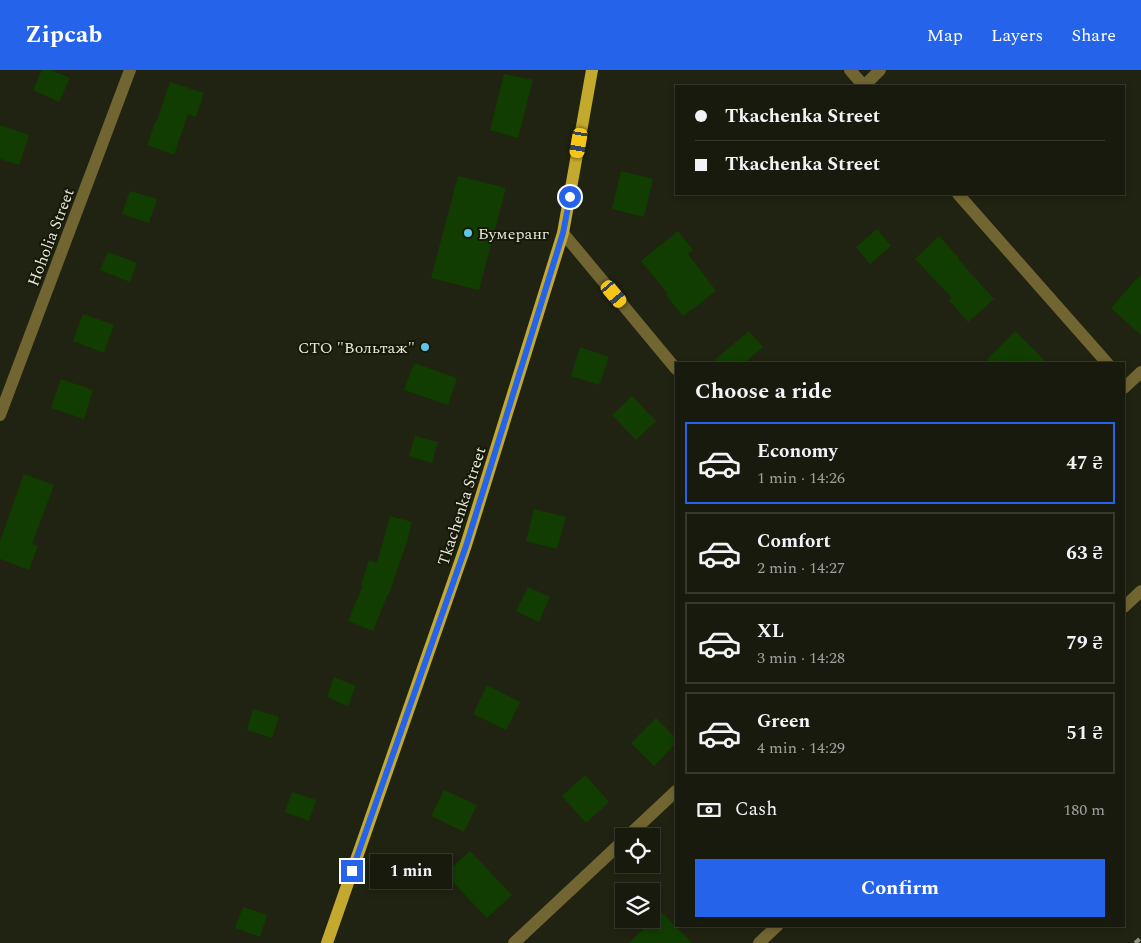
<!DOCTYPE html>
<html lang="en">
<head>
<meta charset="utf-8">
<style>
  body { margin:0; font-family:Spectral,serif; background:#212316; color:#f1f3f6; height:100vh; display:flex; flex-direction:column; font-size:19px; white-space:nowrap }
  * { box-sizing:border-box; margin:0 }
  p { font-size:16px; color:#9fa19d }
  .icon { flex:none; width:28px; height:28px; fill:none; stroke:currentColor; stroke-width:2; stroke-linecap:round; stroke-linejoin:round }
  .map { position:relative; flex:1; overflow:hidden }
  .panel { position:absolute; left:675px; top:292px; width:450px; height:565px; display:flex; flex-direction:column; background:#181a0d; border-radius:0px; box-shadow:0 2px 8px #0003,0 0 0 1px #36382e }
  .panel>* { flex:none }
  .hud { position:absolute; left:675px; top:15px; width:450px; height:110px; border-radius:0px; box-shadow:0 2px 8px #0003,0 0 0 1px #36382e; display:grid; align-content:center; height:110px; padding:0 20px; background:#181a0d }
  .controls { position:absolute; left:615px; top:758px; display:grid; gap:10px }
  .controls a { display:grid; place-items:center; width:45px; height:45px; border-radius:0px; background:#181a0d; box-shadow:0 2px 8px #0003,0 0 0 1px #36382e; font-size:25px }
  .end { position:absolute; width:22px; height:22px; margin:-11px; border:6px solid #2563eb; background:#fff; box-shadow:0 0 0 2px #fff }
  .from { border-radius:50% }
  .bubble { position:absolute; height:35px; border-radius:0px; background:#181a0d; box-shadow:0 2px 8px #0003,0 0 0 1px #36382e; font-size:16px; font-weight:700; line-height:35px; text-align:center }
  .car { position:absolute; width:15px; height:30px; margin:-15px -8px; border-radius:6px; box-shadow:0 0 4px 1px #0007; background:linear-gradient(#f5c518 24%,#345 0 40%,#f5c518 0 76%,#345 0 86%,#f5c518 0) }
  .hud b { display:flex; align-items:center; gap:18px; height:48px; font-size:19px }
  .hud b+b { border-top:1px solid #36382e }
  .hud i { width:12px; height:12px; background:#f1f3f6 }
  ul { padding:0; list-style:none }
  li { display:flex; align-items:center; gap:15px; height:82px; margin:0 10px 8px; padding:0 10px; border:2px solid #36382e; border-radius:0px }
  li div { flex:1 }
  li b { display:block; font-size:19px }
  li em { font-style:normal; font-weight:700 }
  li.active { border-color:#2563eb }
  li>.icon { width:45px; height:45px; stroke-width:1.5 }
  h2 { padding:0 20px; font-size:22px; line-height:60px }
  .pay { display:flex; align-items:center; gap:12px; height:55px; padding:0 20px; font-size:19px }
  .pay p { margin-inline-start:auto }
  .action { display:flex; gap:10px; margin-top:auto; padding:10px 20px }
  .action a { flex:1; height:58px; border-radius:0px; background:#2563eb; color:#fff; font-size:20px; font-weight:700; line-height:58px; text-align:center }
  header { display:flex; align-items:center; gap:30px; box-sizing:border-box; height:70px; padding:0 25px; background:#2563eb; color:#fff }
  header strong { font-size:24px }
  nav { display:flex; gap:28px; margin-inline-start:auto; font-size:18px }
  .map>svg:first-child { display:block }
  .building { fill:#113d00 }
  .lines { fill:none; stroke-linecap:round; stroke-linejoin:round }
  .minor { stroke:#716531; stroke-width:12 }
  .major { stroke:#c3a92d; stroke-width:12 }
  .rail { stroke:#8d9082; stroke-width:4; stroke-dasharray:6 6; stroke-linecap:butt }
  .route { stroke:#2563eb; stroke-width:6 }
  .poi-dot { fill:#5dc7e8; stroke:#161908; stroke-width:2 }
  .labels { text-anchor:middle; stroke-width:4; stroke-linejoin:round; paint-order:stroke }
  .poi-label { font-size:16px; fill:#e6e8dd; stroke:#161908; text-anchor:start }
  .street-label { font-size:16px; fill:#e6e8dd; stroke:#161908 }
</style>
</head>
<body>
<header>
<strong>Zipcab</strong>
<nav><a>Map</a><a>Layers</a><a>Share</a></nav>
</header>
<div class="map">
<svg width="1141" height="873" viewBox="0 0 1141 873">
  <rect width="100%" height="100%" fill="#202311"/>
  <g class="building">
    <path d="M42,0H51L70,8L59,32L33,20Z"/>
    <path d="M504,4L533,10L518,68L490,60Z"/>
    <path d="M170,12L204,23L196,47L188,44L174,85L147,75L156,51H157Z"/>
    <path d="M0,55L29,65L19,95L0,89Z"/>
    <path d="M621,101L653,109L644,147L612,139Z"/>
    <path d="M458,106L506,118L479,220L431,208Z"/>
    <path d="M130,121L157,129L149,153L122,144Z"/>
    <path d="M877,159L891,176L870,194L856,177Z"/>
    <path d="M678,161L693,180L688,184L716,221L683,246L666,225L668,224L641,191Z"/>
    <path d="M939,166L959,188L958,189L994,229L968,252L949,230L952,228L915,189Z"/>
    <path d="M108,182L137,193L130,212L100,200Z"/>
    <path d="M1141,204V265L1111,238Z"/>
    <path d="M83,244L114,255L104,283L73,271Z"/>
    <path d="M749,261L763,277L743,294H710Z"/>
    <path d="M1015,261L1048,294H983Z"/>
    <path d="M580,277L609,287L599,315L571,306Z"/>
    <path d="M414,293L457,308L448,335L404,320Z"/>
    <path d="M61,309L93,320L84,349L51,338Z"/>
    <path d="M632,326L656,351L636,370L612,345Z"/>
    <path d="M415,366L438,372L432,393L409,386Z"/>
    <path d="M24,404L54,415L32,474L38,476L29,500L0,489V471Z"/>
    <path d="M534,439L566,447L557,479L526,471Z"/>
    <path d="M390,446L412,452L407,472L389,524H388L373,561L348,551L363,515H361L369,490L377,493Z"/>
    <path d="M528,517L550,527L539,552L516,541Z"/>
    <path d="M334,607L356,616L348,636L327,627Z"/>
    <path d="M487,615L520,632L506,660L473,644Z"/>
    <path d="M253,639L279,647L272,668L247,660Z"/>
    <path d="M656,648L676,668V673L654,696L631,673Z"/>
    <path d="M585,705L609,732L586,753L562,726Z"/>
    <path d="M444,720L477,735L464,762L431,746Z"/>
    <path d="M292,722L316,730L309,751L285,742Z"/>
    <path d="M470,781L512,825L487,848L445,804Z"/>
    <path d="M243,837L267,845L260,867L235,858Z"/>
    <path d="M661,842L692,873H629Z"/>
  </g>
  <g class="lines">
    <g class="minor">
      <path d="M850,0L864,16"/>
      <path d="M864,16L880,0"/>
      <path d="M958,124L1108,294"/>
      <path d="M563,163L676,299"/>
      <path d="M1124,318L1141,302"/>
      <path d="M0,345L130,0"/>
      <path d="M1124,537L1141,521"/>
      <path d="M628,766L676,721"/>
      <path d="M514,873L624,770"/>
      <path d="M759,873L777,856"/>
    </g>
    <path class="major" d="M327,873L466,475L563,163L592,0"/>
    <path class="rail" d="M1135,873L1141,868"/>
  </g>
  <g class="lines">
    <path class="route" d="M352,801L466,476L563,163L570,127"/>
  </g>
  <g class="poi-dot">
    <circle cx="468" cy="163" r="5"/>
    <circle cx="425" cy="277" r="5"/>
  </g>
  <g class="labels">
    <g class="poi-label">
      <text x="478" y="169">Бумеранг</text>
      <text x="415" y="283" text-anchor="end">СТО "Вольтаж"</text>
    </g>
    <g class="street-label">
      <text transform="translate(50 167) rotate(-69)" y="6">Hoholia Street</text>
      <text transform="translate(461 436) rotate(-72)" y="6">Tkachenka Street</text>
    </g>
  </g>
</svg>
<div class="controls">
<a><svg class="icon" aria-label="locate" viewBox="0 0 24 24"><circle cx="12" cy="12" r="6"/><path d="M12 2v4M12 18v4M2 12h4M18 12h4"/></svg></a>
<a><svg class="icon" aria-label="layers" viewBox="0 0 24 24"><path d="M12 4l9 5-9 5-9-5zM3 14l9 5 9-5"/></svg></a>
</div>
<i class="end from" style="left:570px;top:127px"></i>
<i class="end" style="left:352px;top:801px"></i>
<div class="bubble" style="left:370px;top:784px;width:82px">1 min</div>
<i class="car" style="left:579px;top:73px;rotate:190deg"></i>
<i class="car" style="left:614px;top:224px;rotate:140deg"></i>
<div class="hud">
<b><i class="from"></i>Tkachenka Street</b>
<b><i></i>Tkachenka Street</b>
</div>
<section class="panel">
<h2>Choose a ride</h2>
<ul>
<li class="active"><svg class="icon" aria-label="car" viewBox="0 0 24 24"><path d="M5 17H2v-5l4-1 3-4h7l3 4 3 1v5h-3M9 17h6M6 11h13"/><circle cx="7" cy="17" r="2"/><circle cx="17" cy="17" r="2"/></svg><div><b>Economy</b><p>1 min · 14:26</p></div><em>47 ₴</em></li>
<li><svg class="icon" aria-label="car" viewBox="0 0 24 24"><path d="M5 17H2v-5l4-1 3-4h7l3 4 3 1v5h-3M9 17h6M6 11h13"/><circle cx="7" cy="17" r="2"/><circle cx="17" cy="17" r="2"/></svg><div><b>Comfort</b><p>2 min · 14:27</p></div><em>63 ₴</em></li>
<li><svg class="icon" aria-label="car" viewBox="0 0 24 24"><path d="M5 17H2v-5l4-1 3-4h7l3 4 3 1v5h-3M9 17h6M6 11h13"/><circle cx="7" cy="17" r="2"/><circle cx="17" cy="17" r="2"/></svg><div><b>XL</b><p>3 min · 14:28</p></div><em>79 ₴</em></li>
<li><svg class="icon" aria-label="car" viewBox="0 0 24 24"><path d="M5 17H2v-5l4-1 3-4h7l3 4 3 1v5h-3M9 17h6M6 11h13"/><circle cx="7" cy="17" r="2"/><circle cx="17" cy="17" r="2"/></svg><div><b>Green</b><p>4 min · 14:29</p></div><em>51 ₴</em></li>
</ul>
<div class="pay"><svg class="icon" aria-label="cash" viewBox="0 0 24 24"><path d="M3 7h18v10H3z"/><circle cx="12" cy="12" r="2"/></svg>Cash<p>180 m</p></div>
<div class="action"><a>Confirm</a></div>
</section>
</div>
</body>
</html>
